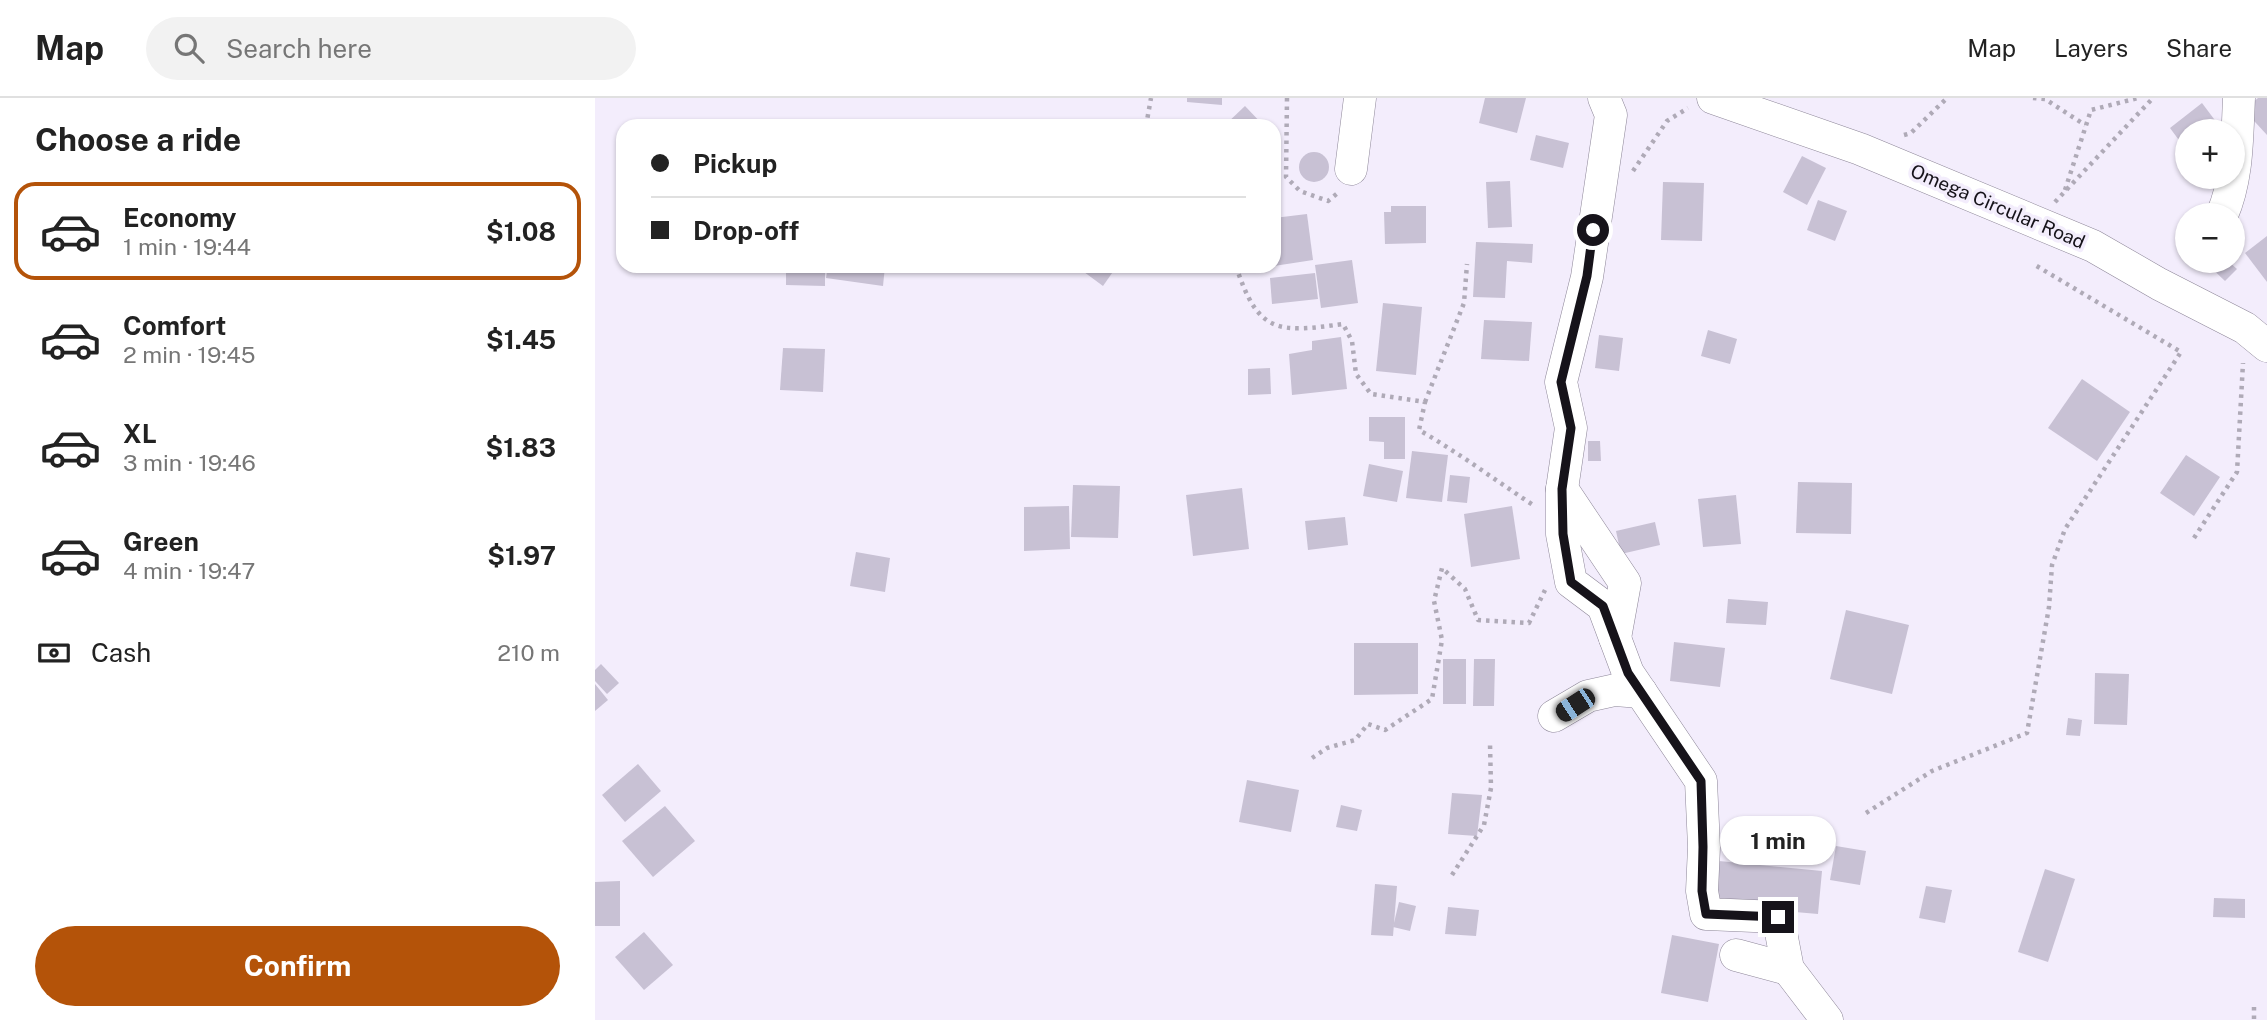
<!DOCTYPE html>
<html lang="en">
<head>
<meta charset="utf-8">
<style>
  body { margin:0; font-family:"Public Sans",sans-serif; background:#f2f2f2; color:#222; height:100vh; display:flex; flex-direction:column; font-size:26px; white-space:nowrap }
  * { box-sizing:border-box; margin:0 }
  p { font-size:23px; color:#767676 }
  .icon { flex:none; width:38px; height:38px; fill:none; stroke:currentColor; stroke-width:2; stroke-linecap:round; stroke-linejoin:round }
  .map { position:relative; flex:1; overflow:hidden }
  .drawer { display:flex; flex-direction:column; background:#fff; width:595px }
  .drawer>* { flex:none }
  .top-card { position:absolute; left:21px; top:21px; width:665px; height:154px; border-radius:21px; box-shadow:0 2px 5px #0004; display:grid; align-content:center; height:154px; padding:0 35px; background:#fff }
  .fabs { position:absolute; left:1580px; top:21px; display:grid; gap:14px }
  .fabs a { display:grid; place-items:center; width:70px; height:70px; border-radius:50%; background:#fff; box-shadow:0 2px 5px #0004; font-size:35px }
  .end { position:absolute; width:32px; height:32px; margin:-16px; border:9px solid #16131a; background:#fff; box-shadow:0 0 0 4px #fff }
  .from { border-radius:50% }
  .bubble { position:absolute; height:49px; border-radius:24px; background:#fff; box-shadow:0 2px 5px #0004; font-size:23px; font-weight:700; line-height:49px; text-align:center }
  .car { position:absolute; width:21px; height:42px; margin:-21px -10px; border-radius:9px; box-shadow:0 0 5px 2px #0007; background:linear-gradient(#222 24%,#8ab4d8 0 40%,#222 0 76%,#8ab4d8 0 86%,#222 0) }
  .top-card b { display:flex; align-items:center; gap:24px; height:66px; font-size:26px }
  .top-card b+b { border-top:2px solid #e0e0e0 }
  .top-card i { width:18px; height:18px; background:#222 }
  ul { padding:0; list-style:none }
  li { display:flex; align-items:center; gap:21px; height:98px; margin:0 14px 10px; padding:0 21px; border:4px solid transparent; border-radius:21px }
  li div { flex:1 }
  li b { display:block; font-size:26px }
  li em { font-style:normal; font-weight:700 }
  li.on { border-color:#b45309 }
  li>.icon { width:63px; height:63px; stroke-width:1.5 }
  h2 { padding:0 35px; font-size:32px; line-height:84px }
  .pay { display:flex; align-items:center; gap:18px; height:77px; padding:0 35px; font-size:26px }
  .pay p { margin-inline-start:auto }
  .primary-button { display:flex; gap:14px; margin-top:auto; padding:14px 35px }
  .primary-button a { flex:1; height:80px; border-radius:42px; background:#b45309; color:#fff; font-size:28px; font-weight:700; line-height:80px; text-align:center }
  header { display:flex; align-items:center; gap:42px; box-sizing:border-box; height:98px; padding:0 35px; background:#fff; border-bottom:2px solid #e0e0e0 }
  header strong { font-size:33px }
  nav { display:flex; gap:38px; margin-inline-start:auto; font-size:24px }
  .search { width:490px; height:63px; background:#f2f2f2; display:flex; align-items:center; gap:18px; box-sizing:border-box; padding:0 24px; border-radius:38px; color:#767676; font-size:26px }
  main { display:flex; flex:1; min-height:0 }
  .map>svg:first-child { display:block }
  .building { fill:#c8c1d4 }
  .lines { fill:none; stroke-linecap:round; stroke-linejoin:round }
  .minor-casing { stroke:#8d8698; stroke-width:33 }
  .path { stroke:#afaab7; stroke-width:4.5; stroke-dasharray:3.5 5; stroke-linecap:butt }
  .minor { stroke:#fff; stroke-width:32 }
  .route { stroke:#16131a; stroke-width:9 }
  .labels { text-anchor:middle; stroke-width:7; stroke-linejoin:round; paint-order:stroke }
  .street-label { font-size:19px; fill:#16131a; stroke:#f3edfc }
</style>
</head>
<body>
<header>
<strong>Map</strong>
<div class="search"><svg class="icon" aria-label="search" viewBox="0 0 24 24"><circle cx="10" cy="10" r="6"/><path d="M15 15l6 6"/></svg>Search here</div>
<nav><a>Map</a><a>Layers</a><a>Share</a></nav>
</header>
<main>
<section class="drawer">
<h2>Choose a ride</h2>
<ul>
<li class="on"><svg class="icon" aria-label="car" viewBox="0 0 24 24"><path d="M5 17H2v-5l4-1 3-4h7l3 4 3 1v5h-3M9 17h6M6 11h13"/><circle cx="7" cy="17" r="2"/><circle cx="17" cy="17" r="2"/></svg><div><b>Economy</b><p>1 min · 19:44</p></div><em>$1.08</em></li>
<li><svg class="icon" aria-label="car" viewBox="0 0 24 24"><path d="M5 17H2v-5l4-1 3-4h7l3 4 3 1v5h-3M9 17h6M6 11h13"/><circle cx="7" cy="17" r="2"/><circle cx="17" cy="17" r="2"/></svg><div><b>Comfort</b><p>2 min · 19:45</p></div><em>$1.45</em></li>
<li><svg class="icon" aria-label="car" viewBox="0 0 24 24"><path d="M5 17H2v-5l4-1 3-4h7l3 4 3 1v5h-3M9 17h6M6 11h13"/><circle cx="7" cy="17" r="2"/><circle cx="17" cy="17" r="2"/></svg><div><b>XL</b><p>3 min · 19:46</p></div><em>$1.83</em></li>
<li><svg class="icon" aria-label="car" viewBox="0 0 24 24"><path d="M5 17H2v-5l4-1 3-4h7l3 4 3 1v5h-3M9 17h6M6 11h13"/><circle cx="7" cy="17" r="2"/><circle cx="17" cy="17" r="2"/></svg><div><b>Green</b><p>4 min · 19:47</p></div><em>$1.97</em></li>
</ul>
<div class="pay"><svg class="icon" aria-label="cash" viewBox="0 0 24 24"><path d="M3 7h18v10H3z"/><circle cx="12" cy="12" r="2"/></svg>Cash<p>210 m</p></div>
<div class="primary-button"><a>Confirm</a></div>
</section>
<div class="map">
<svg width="1672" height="922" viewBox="0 0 1672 922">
  <rect width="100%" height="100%" fill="#f3edfc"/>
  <g class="building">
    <path d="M592,0H627V7L592,4Z"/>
    <path d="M890,0H931L922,35L884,25Z"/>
    <path d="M1663,0H1672V37L1649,12Z"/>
    <path d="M1607,5L1628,33H1592V53L1575,30Z"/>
    <path d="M650,8L669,28H629Z"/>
    <rect x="196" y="22" width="42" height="6"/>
    <path d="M501,24L502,28H475V26Z"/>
    <path d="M941,37L974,45L968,70L935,62Z"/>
    <circle cx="719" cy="69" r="15"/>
    <path d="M1207,58L1231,70L1212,107L1188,94Z"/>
    <path d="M915,83L917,129L893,130L891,84Z"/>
    <path d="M1068,84L1109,85L1107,143L1066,142Z"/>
    <path d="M1223,102L1252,113L1240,143L1212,132Z"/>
    <path d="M796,108H831V145L790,146L789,114H796Z"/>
    <path d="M712,116L718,162L679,168V120Z"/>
    <path d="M1672,138V184L1650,155Z"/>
    <path d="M881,144L938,146L937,165L912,163L910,200L878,199Z"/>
    <path d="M757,162L763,205L726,210L720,167Z"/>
    <path d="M1613,163H1633L1642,171L1630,183L1611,165Z"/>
    <path d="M191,168H230V188L191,187Z"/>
    <path d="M233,168H290L288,188L231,180Z"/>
    <path d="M487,168H522L508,188L485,171Z"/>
    <path d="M720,175L723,201L677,206L675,180Z"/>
    <path d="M788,205L827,209L821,277L781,273Z"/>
    <path d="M889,222L937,224L934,263L886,261Z"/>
    <path d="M1113,232L1142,241L1135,266L1106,258Z"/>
    <path d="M1004,237L1028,240L1024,273L1000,270Z"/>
    <path d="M746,239L752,291L697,297L694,256L717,252V243Z"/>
    <path d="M188,250L230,251L228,294L185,292Z"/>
    <path d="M675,270L676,296L653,297V271Z"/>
    <path d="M1487,281L1535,314L1502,363L1453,330Z"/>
    <path d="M774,319H810V361H789V344L774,343Z"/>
    <path d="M993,343H1005L1006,363H993Z"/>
    <path d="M817,353L853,357L847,404L811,400Z"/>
    <path d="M1591,357L1625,379L1599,418L1565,395Z"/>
    <path d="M774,366L808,373L802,404L768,398Z"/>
    <path d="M855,377L875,379L872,405L852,403Z"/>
    <path d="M1203,384L1257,385L1256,436L1201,435Z"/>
    <path d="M478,387L525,388L523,440L476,439Z"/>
    <path d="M647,390L654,451L598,458L591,397Z"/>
    <path d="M1141,397L1146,446L1108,449L1103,401Z"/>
    <path d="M474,408L475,451L429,453V409Z"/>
    <path d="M917,408L925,461L876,469L869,416Z"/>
    <path d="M750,419L753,447L713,452L710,423Z"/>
    <path d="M1060,424L1065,447L1026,456L1021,433Z"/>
    <path d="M261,454L295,460L290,494L255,488Z"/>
    <path d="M1133,501L1173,504L1171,527L1131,525Z"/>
    <path d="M1251,512L1314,527L1297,596L1235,581Z"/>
    <path d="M1079,544L1130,550L1125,589L1075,583Z"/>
    <path d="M759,545H823V596L759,597Z"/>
    <rect x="848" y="561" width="23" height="45"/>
    <path d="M879,561H900L899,608H878Z"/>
    <path d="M6,566L24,585L12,596L0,583V572Z"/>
    <path d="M1500,575L1534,576L1532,627L1499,626Z"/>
    <path d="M0,586L13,602L0,613Z"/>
    <path d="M1473,620L1487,622L1485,638L1471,637Z"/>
    <path d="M43,666L66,693L30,724L7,697Z"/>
    <path d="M652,682L704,692L696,734L644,724Z"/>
    <path d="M857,695L887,697L882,738L853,736Z"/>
    <path d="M746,707L767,712L762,733L741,729Z"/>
    <path d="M70,708L100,743L58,779L27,743Z"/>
    <path d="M1241,748L1271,753L1265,787L1235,782Z"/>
    <path d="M1124,763L1227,773L1223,816L1119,807Z"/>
    <path d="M1450,771L1480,781L1453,864L1423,854Z"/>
    <path d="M25,783V828H0V784Z"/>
    <path d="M780,786L802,788L798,838L776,837Z"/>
    <path d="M1331,788L1357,792L1350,825L1324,820Z"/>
    <path d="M1619,800L1650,801V820L1618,819Z"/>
    <path d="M804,804L821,808L815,833L798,829Z"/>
    <path d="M853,809L884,812L881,838L850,836Z"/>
    <path d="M49,834L78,867L49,892L20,859Z"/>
    <path d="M1077,837L1124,846L1113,904L1066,895Z"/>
  </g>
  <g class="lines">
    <g class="minor-casing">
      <g id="minor">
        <path d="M1009,0L1016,17L992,179L966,284L976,330L967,391V436L976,484L1008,508L1033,575L1106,683L1109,749L1107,793L1111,816L1183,819L1193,871L1232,922"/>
        <path d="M1118,0L1265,51L1498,148L1564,186L1650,230L1672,248"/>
        <path d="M756,71L765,0"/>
        <path d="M1627,117C1643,80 1642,40 1644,0"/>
        <path d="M967,391L1030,485L1020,540"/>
        <path d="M959,618L993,598L1020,592L1046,594"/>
        <path d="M1141,857L1193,871"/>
      </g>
    </g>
    <g class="path">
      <path d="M692,0L691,79L705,93L733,103L744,94"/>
      <path d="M1438,0L1450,1L1490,27"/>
      <path d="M551,28L556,0"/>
      <path d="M1309,37L1316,35L1352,0"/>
      <path d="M1038,73L1072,23L1093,10"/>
      <path d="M1470,92L1496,12L1543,0"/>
      <path d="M1460,104L1558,0"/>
      <path d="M641,168C663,236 683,235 748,226L757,243L761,276L776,296L830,304L824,332C864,355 900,382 938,407"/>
      <path d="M830,304L869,205L872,166"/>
      <path d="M1599,440L1642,374L1648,265"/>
      <path d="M717,660L732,650L760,642L773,626L790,632L837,601L847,542L839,503L847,470L870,491L883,522L934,525L950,492"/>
      <path d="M1271,715L1337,673L1432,635L1454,509L1457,467L1470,431L1586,254L1440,167"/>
      <path d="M857,777L889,727L896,690L895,646"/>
      <path d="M1659,909V922"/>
    </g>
    <use href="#minor" class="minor"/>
  </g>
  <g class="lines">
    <path class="route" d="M998,132L992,178L966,284L976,330L967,391L968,436L976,484L1008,508L1033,575L1106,683L1108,749L1107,793L1111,816L1183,819"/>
  </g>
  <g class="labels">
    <g class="street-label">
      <text transform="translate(1403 108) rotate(23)" y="7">Omega Circular Road</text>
    </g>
  </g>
</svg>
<div class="fabs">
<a>+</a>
<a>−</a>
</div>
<i class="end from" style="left:998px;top:132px"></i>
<i class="end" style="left:1183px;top:819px"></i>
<div class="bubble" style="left:1125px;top:718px;width:116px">1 min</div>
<i class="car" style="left:980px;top:607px;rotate:237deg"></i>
<div class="top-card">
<b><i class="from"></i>Pickup</b>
<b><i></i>Drop-off</b>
</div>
</div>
</main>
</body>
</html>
